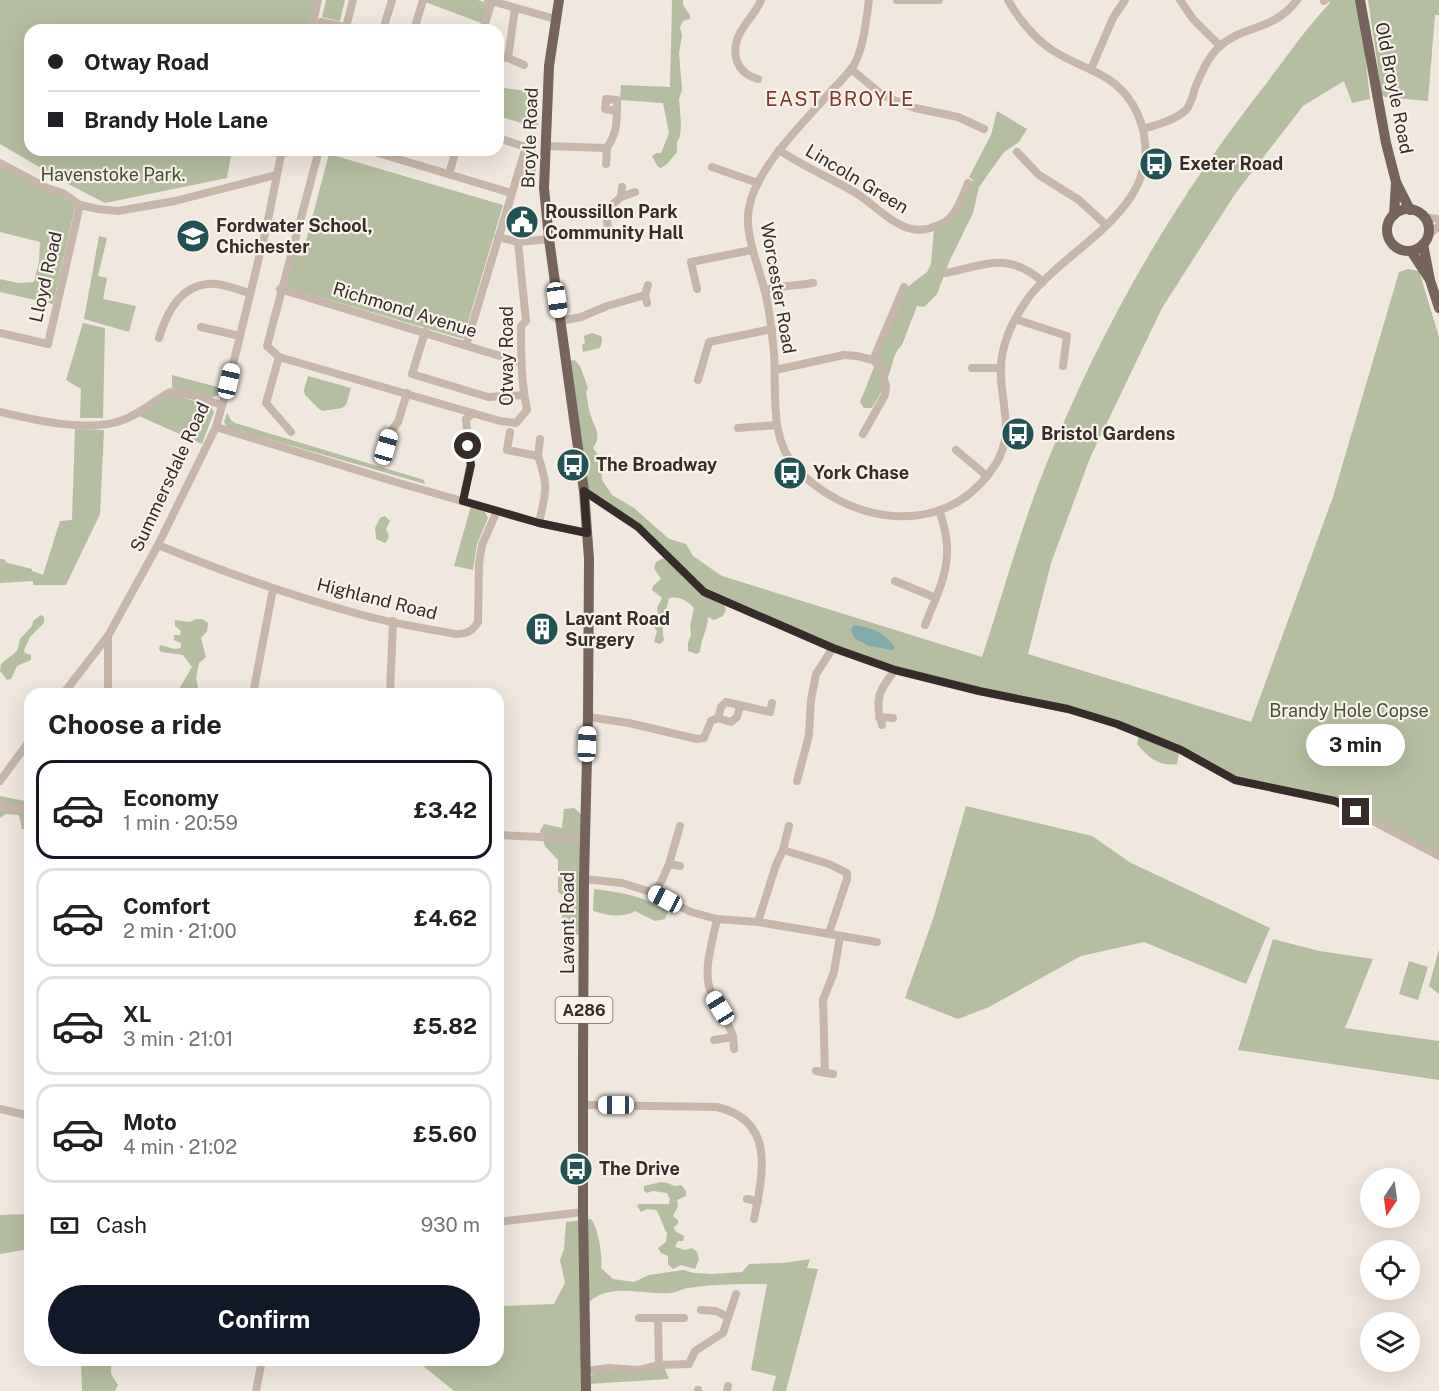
<!DOCTYPE html>
<html lang="en">
<head>
<meta charset="utf-8">
<style>
  body { margin:0; font-family:"Public Sans",sans-serif; background:#f6f6f6; color:#202124; height:100vh; display:flex; flex-direction:column; font-size:22px; white-space:nowrap }
  * { box-sizing:border-box; margin:0 }
  p { font-size:20px; color:#757577 }
  .icon { flex:none; width:33px; height:33px; fill:none; stroke:currentColor; stroke-width:2; stroke-linecap:round; stroke-linejoin:round }
  .map { position:relative; flex:1; overflow:hidden }
  .sheet { position:absolute; left:24px; top:688px; width:480px; height:678px; display:flex; flex-direction:column; background:#fff; border-radius:18px; box-shadow:0 6px 24px #0002 }
  .sheet>* { flex:none }
  .guide { position:absolute; left:24px; top:24px; width:480px; height:132px; border-radius:18px; box-shadow:0 6px 24px #0002; display:grid; align-content:center; height:132px; padding:0 24px; background:#fff }
  .needle { width:39px; rotate:193deg }
  .tools { position:absolute; left:1360px; top:1168px; display:grid; gap:12px }
  .tools a { display:grid; place-items:center; width:60px; height:60px; border-radius:50%; background:#fff; box-shadow:0 6px 24px #0002; font-size:30px }
  .end { position:absolute; width:27px; height:27px; margin:-14px; border:8px solid #362d2a; background:#fff; box-shadow:0 0 0 3px #fff }
  .from { border-radius:50% }
  .bubble { position:absolute; height:42px; border-radius:21px; background:#fff; box-shadow:0 6px 24px #0002; font-size:20px; font-weight:700; line-height:42px; text-align:center }
  .car { position:absolute; width:18px; height:36px; margin:-18px -9px; border-radius:8px; box-shadow:0 0 4px 2px #0007; background:linear-gradient(#fff 24%,#345 0 40%,#fff 0 76%,#345 0 86%,#fff 0) }
  .guide b { display:flex; align-items:center; gap:21px; height:57px; font-size:22px }
  .guide b+b { border-top:2px solid #e0e0e0 }
  .guide i { width:15px; height:15px; background:#202124 }
  ul { padding:0; list-style:none }
  li { display:flex; align-items:center; gap:18px; height:99px; margin:0 12px 9px; padding:0 12px; border:3px solid #e0e0e0; border-radius:18px }
  li div { flex:1 }
  li b { display:block; font-size:22px }
  li em { font-style:normal; font-weight:700 }
  li.current { border-color:#111827 }
  li>.icon { width:54px; height:54px; stroke-width:1.5 }
  h2 { padding:0 24px; font-size:27px; line-height:72px }
  .pay { display:flex; align-items:center; gap:15px; height:66px; padding:0 24px; font-size:22px }
  .pay p { margin-inline-start:auto }
  .action { display:flex; gap:12px; margin-top:auto; padding:12px 24px }
  .action a { flex:1; height:69px; border-radius:36px; background:#111827; color:#fff; font-size:24px; font-weight:700; line-height:69px; text-align:center }
  .map>svg:first-child { display:block }
  .green { fill:#b5bea0 }
  .water { fill:#80aaab }
  .lines { fill:none; stroke-linecap:round; stroke-linejoin:round }
  .minor { stroke:#c7b7ab; stroke-width:8 }
  .major { stroke:#76645c; stroke-width:10 }
  .route { stroke:#362d2a; stroke-width:8 }
  .labels { text-anchor:middle; stroke-width:4.5; stroke-linejoin:round; paint-order:stroke }
  .shield { fill:#f8f2eb; stroke:#706864; stroke-width:1.5 }
  .shield-label { font-size:16px; font-weight:bold; fill:#362d2a }
  .street-label { font-size:18px; fill:#362d2a; stroke:#f8f2eb }
  .poi-label { font-size:18px; font-weight:bold; fill:#362d2a; stroke:#f8f2eb; text-anchor:start }
  .park-label { font-size:18px; fill:#465230; stroke:#f8f2eb }
  .neighbourhood-label { font-size:20px; letter-spacing:1.5px; fill:#7d3c2a; stroke:#f8f2eb }
</style>
</head>
<body>
<div class="map">
<svg width="1439" height="1391" viewBox="0 0 1439 1391">
  <rect width="100%" height="100%" fill="#f0e7df"/>
  <g class="green">
    <path d="M0,0H315L309,30H30V150H232L227,178L105,203L70,185L0,144Z"/>
    <path d="M326,0H345L340,21L322,17Z"/>
    <path d="M426,0H478L490,4L484,24L425,2Z"/>
    <path d="M672,0H683V5L690,15V19L683,21L680,27L682,35L679,53L682,90L679,99L681,124L680,136L677,142V152L667,164L661,168L658,167L652,156L657,153H661L669,133L663,103L620,100L621,85L670,87Z"/>
    <path d="M1327,0H1356L1364,45L1370,99L1352,103L1344,81L1303,106L1235,194L1162,308L1090,458L1051,563L1028,654L1251,722L1333,497L1399,272L1408,269L1419,271L1439,337V853L1337,799L1236,778L1117,721L895,668L838,646L708,589H705L639,526L587,491L568,361L575,360L581,368L588,388L586,392C588,400 588,409 591,416C595,428 602,436 593,448L601,459L602,480L612,495L634,508L669,539L686,544L693,556L722,576L982,657C1002,597 1019,534 1042,475C1097,335 1169,208 1262,89C1284,61 1305,29 1330,3Z"/>
    <path d="M1368,0H1439V15H1435L1428,101L1385,97L1382,95Z"/>
    <path d="M498,87L539,93L538,128L498,116Z"/>
    <path d="M997,111L1027,129L1019,142L1004,152L979,187L973,213L950,260L937,294L924,307L917,306L902,345C893,352 893,366 888,377C884,388 878,398 872,408H864L860,402L906,288L927,272L931,264L934,230L941,227L973,180L969,177L991,135Z"/>
    <path d="M530,138L536,140V188L516,181Z"/>
    <path d="M329,154L503,205L463,339L286,287L294,254L302,256Z"/>
    <path d="M0,160L76,203L53,304L0,292V279L18,283L34,282L39,262L40,242L0,232Z"/>
    <path d="M99,236L107,238L98,276L107,278L103,299L136,306L129,332L84,319Z"/>
    <path d="M83,323L105,328L103,418H80L81,389L66,380Z"/>
    <path d="M592,333L601,336L602,341L600,348L583,352L582,345L585,343L584,336Z"/>
    <path d="M172,375L221,388L218,395L211,398L172,388Z"/>
    <path d="M308,376L351,388L346,405L342,408L323,411L319,409L305,395L304,390Z"/>
    <path d="M172,395L210,405L214,412L202,444L139,416Z"/>
    <path d="M227,413L231,420L235,423L424,480L425,484L227,427L224,422Z"/>
    <path d="M75,429L104,430L100,514L66,585H33V581L0,583V561L32,569V571L43,575L60,521L72,520Z"/>
    <path d="M471,506L484,510L488,518L477,544L473,570L454,566Z"/>
    <path d="M385,516L390,521L386,529C389,535 390,538 385,543L376,539L375,528L380,518Z"/>
    <path d="M664,558L702,595L724,605L726,610L723,616L714,620L708,617C708,629 701,638 700,652L696,654L688,651V643L691,635L690,626L694,608C686,600 680,596 669,598C666,612 660,625 664,640L660,644L654,642L657,631L650,623L652,616L658,613L657,608L662,598L652,590L653,586L661,579L654,568L656,562Z"/>
    <path d="M41,615L44,617V623L30,637L24,650L25,653L31,655V660L17,666L11,679L7,680L0,671L1,664L17,651L20,639L32,626L33,621Z"/>
    <path d="M196,619H202L208,623L207,631L201,638L206,657L199,663L196,678L198,687L197,694H176L192,667L183,655L161,652L159,649L160,645L175,649L181,648V643L174,640V635H180L181,631L175,626V620L190,622Z"/>
    <path d="M1139,735L1179,753L1177,764C1159,767 1148,757 1137,744Z"/>
    <path d="M0,796L30,802V829H22L19,815L6,814L0,818Z"/>
    <path d="M966,806L1092,836L1131,863L1270,928L1246,984L1144,942L1081,956L989,1007L958,1019L905,998L934,916Z"/>
    <path d="M574,808L582,815L580,935L568,934L562,923V913L568,910L571,901L558,892V860L545,846L540,831L544,824L562,828L564,809Z"/>
    <path d="M594,889C621,892 645,897 669,910L665,919L655,921L635,911C621,919 608,915 593,911Z"/>
    <path d="M1273,939L1319,951L1373,959L1345,1028L1439,1041V1080L1238,1050Z"/>
    <path d="M1439,949V994L1429,986Z"/>
    <path d="M1409,961L1428,967L1418,1000L1399,994Z"/>
    <path d="M28,1172H30V1249L0,1254V1215L27,1214Z"/>
    <path d="M661,1182L668,1183L674,1186L681,1185L686,1191V1196L677,1200L678,1206L673,1216L678,1220V1224L674,1227L675,1231L684,1236L683,1241H678L675,1247L685,1250L692,1248L697,1252L699,1259L695,1269L681,1265L673,1269L668,1264V1256L661,1253L658,1248L666,1242L667,1233C662,1225 661,1217 656,1210L647,1209L641,1212L637,1206L639,1204H669L670,1199L667,1193L653,1191L647,1193L644,1191V1186Z"/>
    <path d="M591,1219C598,1227 603,1257 601,1268L613,1279L634,1282L649,1275L683,1270L694,1273L712,1274L742,1272L749,1264L783,1263L810,1259L807,1268L818,1269L786,1391H772L776,1376L751,1370L767,1284C740,1284 715,1284 688,1288C681,1289 676,1293 670,1293C643,1295 611,1282 589,1302L581,1391H454L417,1361L498,1360V1309L502,1306L554,1304L565,1283L560,1260L564,1249L566,1222Z"/>
    <path d="M81,1361H111V1374L118,1385L115,1391H82Z"/>
    <path d="M664,1367L669,1379L589,1384V1377L597,1372Z"/>
  </g>
  <path class="water" d="M854,625C873,628 883,632 895,647L893,650L869,646L854,638L851,630Z"/>
  <g class="lines">
    <g class="minor">
      <path d="M488,0L555,19"/>
      <path d="M869,0C866,21 864,46 854,65C848,74 840,82 832,90C805,122 750,172 748,216C747,240 758,265 764,288C770,309 772,332 774,354C777,392 768,438 797,469C844,519 930,538 981,483C988,475 996,466 1000,456C1012,430 1002,404 1001,377C999,347 1012,321 1029,297C1066,249 1152,213 1145,143C1144,129 1140,117 1133,105C1113,71 1082,70 1052,50C1035,39 1018,18 1008,0"/>
      <path d="M897,0H939"/>
      <path d="M1180,0L1193,19L1220,46"/>
      <path d="M1324,0V1"/>
      <path d="M321,22L346,27L353,0"/>
      <path d="M311,30L318,0"/>
      <path d="M383,30L392,0"/>
      <path d="M414,30L423,0"/>
      <path d="M483,30L492,1"/>
      <path d="M498,57L508,58L524,65"/>
      <path d="M508,58L515,8"/>
      <path d="M851,69L881,94L896,101L915,108L958,117L984,129"/>
      <path d="M1091,69L1113,18L1125,0"/>
      <path d="M758,79C736,73 730,53 740,33C746,21 756,13 761,0"/>
      <path d="M1143,129C1157,125 1175,120 1186,110C1191,104 1193,95 1195,88C1201,74 1207,59 1218,48C1241,25 1273,32 1297,0"/>
      <path d="M545,146L607,148C618,131 617,120 617,100L606,99L605,109L617,111"/>
      <path d="M319,150L267,346L279,357L500,421L516,423L527,410C521,381 521,355 521,326L526,321L518,242"/>
      <path d="M368,150L511,193"/>
      <path d="M779,150C804,167 831,178 856,193C880,208 904,241 936,226C943,224 950,219 954,213C960,204 964,193 968,183"/>
      <path d="M1017,152L1039,175L1079,200L1106,225"/>
      <path d="M0,163L47,188L63,193L80,205L98,209L118,211L175,201L276,175"/>
      <path d="M606,164L607,148"/>
      <path d="M712,167L758,183"/>
      <path d="M449,174L456,150"/>
      <path d="M621,197L635,192"/>
      <path d="M606,210L608,228"/>
      <path d="M546,215L606,210L621,197L622,187"/>
      <path d="M1423,217L1439,219"/>
      <path d="M1428,235L1439,226"/>
      <path d="M498,237L518,242L549,239"/>
      <path d="M946,273C986,265 1008,251 1043,282"/>
      <path d="M280,289L520,362"/>
      <path d="M697,289L691,262L752,250"/>
      <path d="M765,290C781,285 796,286 813,283"/>
      <path d="M647,303L645,295L648,285"/>
      <path d="M1015,319L1067,336L1063,366"/>
      <path d="M560,321L581,317L607,306L645,295"/>
      <path d="M201,327L240,336"/>
      <path d="M425,332L412,374L488,397L524,395"/>
      <path d="M0,333L48,344L80,205"/>
      <path d="M159,338C166,314 179,287 207,284C221,282 237,290 250,293"/>
      <path d="M466,345L526,147L498,138"/>
      <path d="M279,357L266,403L291,432"/>
      <path d="M873,360L904,287"/>
      <path d="M972,368H1001"/>
      <path d="M775,370L844,355L857,356L873,360L881,368L886,386L885,395L863,434"/>
      <path d="M698,380L709,342L772,329"/>
      <path d="M0,412C33,420 90,433 123,420C140,414 154,401 170,392L190,395L222,405"/>
      <path d="M216,427L399,483L539,523L587,533"/>
      <path d="M738,428L777,425"/>
      <path d="M510,432L507,450L538,456C549,488 546,490 539,523"/>
      <path d="M956,450L987,476"/>
      <path d="M538,456L540,439"/>
      <path d="M382,460L389,434L398,422L407,393"/>
      <path d="M584,491L638,527L704,592L833,648L895,670L979,691L1068,709L1117,724L1181,750L1235,780L1335,801L1439,856"/>
      <path d="M463,501L470,465L466,419L473,413"/>
      <path d="M158,545C226,573 294,597 366,616C395,624 425,628 455,634C466,634 472,632 478,622L479,564L482,545L497,511"/>
      <path d="M0,563H2"/>
      <path d="M895,581L936,598"/>
      <path d="M925,625C942,582 957,558 939,510"/>
      <path d="M108,636V694"/>
      <path d="M63,694L108,636L158,545L216,427L229,381L267,225L282,150"/>
      <path d="M253,694L273,589"/>
      <path d="M390,694L393,621"/>
      <path d="M588,717L629,723L697,739L704,738L711,721L718,718L721,707L726,702L770,712L772,703"/>
      <path d="M879,717L893,718"/>
      <path d="M718,718L731,722L737,717L740,706"/>
      <path d="M882,725C874,700 879,690 895,670"/>
      <path d="M0,781L30,740"/>
      <path d="M797,781L809,735L811,700L816,674L833,648"/>
      <path d="M0,805L10,808L30,810"/>
      <path d="M789,826L783,850L829,864L847,873V879L829,933"/>
      <path d="M498,835L585,839"/>
      <path d="M669,864L680,826"/>
      <path d="M584,879L622,883L654,893L662,880L669,864L680,866"/>
      <path d="M654,893L691,912L717,919L758,922L877,942"/>
      <path d="M758,922L776,865L783,850"/>
      <path d="M733,1037L734,1049"/>
      <path d="M714,1040L733,1037C728,1019 720,1010 712,994C701,973 713,941 717,919"/>
      <path d="M816,1071L833,1074"/>
      <path d="M825,1073L823,1000L834,972L840,936"/>
      <path d="M583,1105L717,1107C776,1121 763,1173 754,1219"/>
      <path d="M0,1109L30,1116"/>
      <path d="M747,1199L758,1201"/>
      <path d="M498,1222L583,1212"/>
      <path d="M701,1310L716,1311L728,1317"/>
      <path d="M639,1318H684"/>
      <path d="M658,1318L659,1365"/>
      <path d="M586,1371L609,1368L639,1370L659,1365L689,1364L695,1351L723,1333L736,1294"/>
      <path d="M698,1390V1391"/>
      <path d="M256,1391L262,1360"/>
      <path d="M727,1391L728,1386"/>
    </g>
    <g class="major">
      <path d="M559,0L549,66L544,188L549,239L584,491L589,559L588,717L584,879L583,1058V1212L586,1391"/>
      <path d="M1360,0L1386,143L1396,182L1410,210"/>
      <circle cx="1408" cy="230" r="21"/>
      <path d="M1394,215L1396,182"/>
      <path d="M1423,244L1430,280L1439,308"/>
      <path d="M1411,251L1428,277"/>
    </g>
  </g>
  <g class="lines">
    <path class="route" d="M468,446L471,465L463,501L539,523L587,533L584,491L638,527L704,592L833,648L895,670L979,691L1068,709L1117,724L1181,750L1235,780L1335,801L1356,812"/>
  </g>
  <defs>
    <g id="bus-disc" transform="scale(1.725)"><circle r="9.5" fill="#235254" stroke="#f8f2eb"/><path d="M-5-6H5V4H4V6H2V4H-2V6H-4V4H-5ZM-3.5-4V0h7V-4ZM-3.5 1.2v1.5H-2V1.2ZM2 1.2v1.5H3.5V1.2Z" fill="#fff"/></g>
    <g id="civic-disc" transform="scale(1.725)"><circle r="9.5" fill="#235254" stroke="#f8f2eb"/><path d="M-.6-6.5H3V-4.5H.6V-3L4-1V1h2V6H-6V1h2V-1L-.6-3ZM-1.2 2.5V6h2.4V2.5Z" fill="#fff"/></g>
    <g id="school-disc" transform="scale(1.725)"><circle r="9.5" fill="#235254" stroke="#f8f2eb"/><path d="M0-5L7-2L0 1L-7-2ZM-4 1L0 2.5L4 1V4Q0 6-4 4Z" fill="#fff"/></g>
    <g id="building-disc" transform="scale(1.725)"><circle r="9.5" fill="#235254" stroke="#f8f2eb"/><path d="M-4-6H4V6H1V3H-1V6H-4ZM-2.5-4.3h1.7v1.8h-1.7ZM.8-4.3h1.7v1.8H.8ZM-2.5-1h1.7V.8h-1.7ZM.8-1h1.7V.8H.8Z" fill="#fff"/></g>
  </defs>
  <g fill-rule="evenodd">
    <use href="#bus-disc" x="1156" y="164"/>
    <use href="#civic-disc" x="522" y="222"/>
    <use href="#school-disc" x="193" y="236"/>
    <use href="#bus-disc" x="1018" y="434"/>
    <use href="#bus-disc" x="573" y="465"/>
    <use href="#bus-disc" x="790" y="473"/>
    <use href="#building-disc" x="542" y="629"/>
    <use href="#bus-disc" x="576" y="1169"/>
  </g>
  <g class="labels">
    <rect class="shield" x="555.5" y="997" width="57" height="26" rx="4.5"/>
    <g class="shield-label">
      <text x="584" y="1016">A286</text>
    </g>
    <g class="street-label">
      <text transform="translate(1394 88) rotate(79)" y="6">Old Broyle Road</text>
      <text transform="translate(530 138) rotate(-88)" y="6">Broyle Road</text>
      <text transform="translate(857 179) rotate(31)" y="6">Lincoln Green</text>
      <text transform="translate(46 277) rotate(-77)" y="6">Lloyd Road</text>
      <text transform="translate(778 288) rotate(80)" y="6">Worcester Road</text>
      <text transform="translate(405 310) rotate(17)" y="6">Richmond Avenue</text>
      <text transform="translate(507 356) rotate(-90)" y="6">Otway Road</text>
      <text transform="translate(170 477) rotate(-65)" y="6">Summersdale Road</text>
      <text transform="translate(377 599) rotate(14)" y="6">Highland Road</text>
      <text transform="translate(568 923) rotate(-90)" y="6">Lavant Road</text>
    </g>
    <g class="poi-label">
      <text x="1179" y="170">Exeter Road</text>
      <text x="545" y="218">Roussillon Park<tspan x="545" dy="21">Community Hall</tspan></text>
      <text x="216" y="232">Fordwater School,<tspan x="216" dy="21">Chichester</tspan></text>
      <text x="1041" y="440">Bristol Gardens</text>
      <text x="596" y="471">The Broadway</text>
      <text x="813" y="479">York Chase</text>
      <text x="565" y="625">Lavant Road<tspan x="565" dy="21">Surgery</tspan></text>
      <text x="599" y="1175">The Drive</text>
    </g>
    <g class="park-label">
      <text x="113" y="181">Havenstoke Park.</text>
      <text x="1349" y="717">Brandy Hole Copse</text>
    </g>
    <g class="neighbourhood-label">
      <text x="840" y="106">EAST BROYLE</text>
    </g>
  </g>
</svg>
<div class="tools">
<a><svg class="needle" viewBox="-14 -14 28 28"><path d="M0-13l5 13h-10z" fill="#e53935"/><path d="M0 13l5-13h-10z" fill="#757577"/></svg></a>
<a><svg class="icon" aria-label="locate" viewBox="0 0 24 24"><circle cx="12" cy="12" r="6"/><path d="M12 2v4M12 18v4M2 12h4M18 12h4"/></svg></a>
<a><svg class="icon" aria-label="layers" viewBox="0 0 24 24"><path d="M12 4l9 5-9 5-9-5zM3 14l9 5 9-5"/></svg></a>
</div>
<i class="end from" style="left:468px;top:446px"></i>
<i class="end" style="left:1356px;top:812px"></i>
<div class="bubble" style="left:1306px;top:724px;width:99px">3 min</div>
<i class="car" style="left:557px;top:300px;rotate:172deg"></i>
<i class="car" style="left:229px;top:381px;rotate:13deg"></i>
<i class="car" style="left:386px;top:447px;rotate:16deg"></i>
<i class="car" style="left:587px;top:744px;rotate:2deg"></i>
<i class="car" style="left:665px;top:899px;rotate:298deg"></i>
<i class="car" style="left:720px;top:1008px;rotate:328deg"></i>
<i class="car" style="left:616px;top:1105px;rotate:270deg"></i>
<div class="guide">
<b><i class="from"></i>Otway Road</b>
<b><i></i>Brandy Hole Lane</b>
</div>
<section class="sheet">
<h2>Choose a ride</h2>
<ul>
<li class="current"><svg class="icon" aria-label="car" viewBox="0 0 24 24"><path d="M5 17H2v-5l4-1 3-4h7l3 4 3 1v5h-3M9 17h6M6 11h13"/><circle cx="7" cy="17" r="2"/><circle cx="17" cy="17" r="2"/></svg><div><b>Economy</b><p>1 min · 20:59</p></div><em>£3.42</em></li>
<li><svg class="icon" aria-label="car" viewBox="0 0 24 24"><path d="M5 17H2v-5l4-1 3-4h7l3 4 3 1v5h-3M9 17h6M6 11h13"/><circle cx="7" cy="17" r="2"/><circle cx="17" cy="17" r="2"/></svg><div><b>Comfort</b><p>2 min · 21:00</p></div><em>£4.62</em></li>
<li><svg class="icon" aria-label="car" viewBox="0 0 24 24"><path d="M5 17H2v-5l4-1 3-4h7l3 4 3 1v5h-3M9 17h6M6 11h13"/><circle cx="7" cy="17" r="2"/><circle cx="17" cy="17" r="2"/></svg><div><b>XL</b><p>3 min · 21:01</p></div><em>£5.82</em></li>
<li><svg class="icon" aria-label="car" viewBox="0 0 24 24"><path d="M5 17H2v-5l4-1 3-4h7l3 4 3 1v5h-3M9 17h6M6 11h13"/><circle cx="7" cy="17" r="2"/><circle cx="17" cy="17" r="2"/></svg><div><b>Moto</b><p>4 min · 21:02</p></div><em>£5.60</em></li>
</ul>
<div class="pay"><svg class="icon" aria-label="cash" viewBox="0 0 24 24"><path d="M3 7h18v10H3z"/><circle cx="12" cy="12" r="2"/></svg>Cash<p>930 m</p></div>
<div class="action"><a>Confirm</a></div>
</section>
</div>
</body>
</html>
